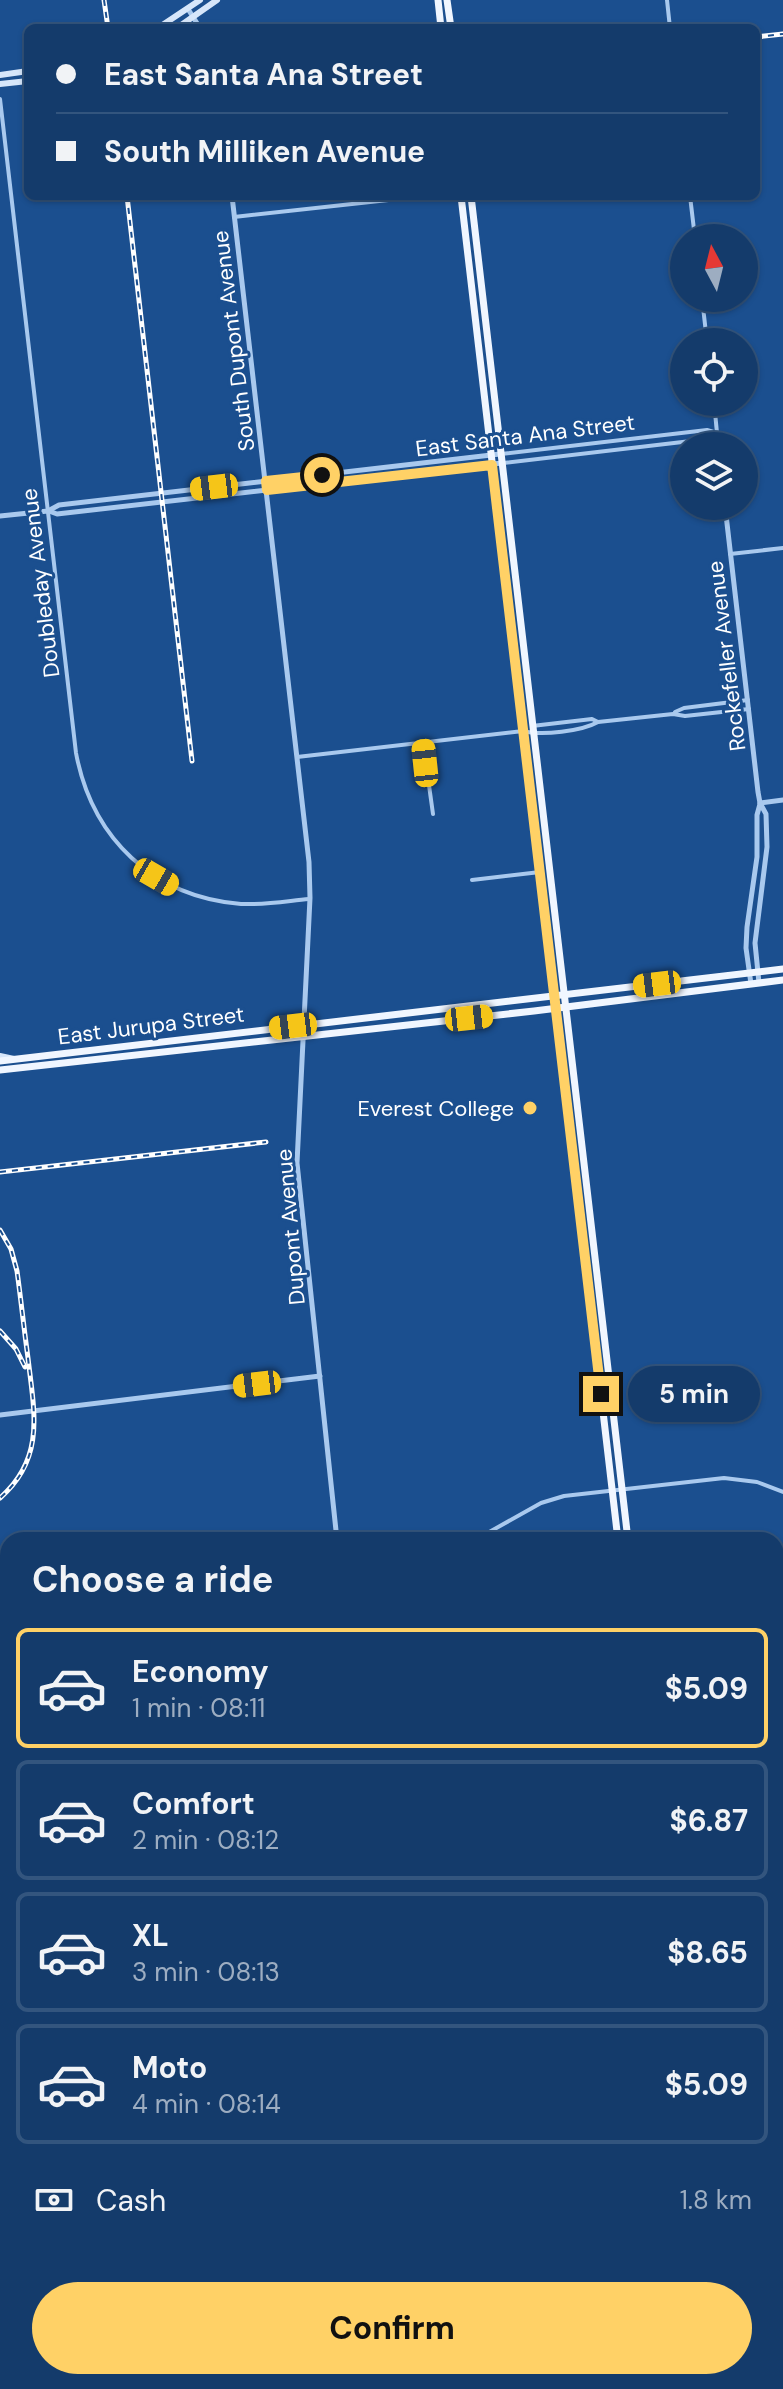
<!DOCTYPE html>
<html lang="en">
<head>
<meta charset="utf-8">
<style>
  body { margin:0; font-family:"DM Sans",sans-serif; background:#214673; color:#f1f3f6; height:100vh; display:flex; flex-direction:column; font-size:30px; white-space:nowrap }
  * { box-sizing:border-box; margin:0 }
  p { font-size:26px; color:#9dadc1 }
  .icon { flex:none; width:44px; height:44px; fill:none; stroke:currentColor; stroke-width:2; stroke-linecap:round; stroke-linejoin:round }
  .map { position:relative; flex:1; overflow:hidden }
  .details { position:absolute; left:0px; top:1532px; width:784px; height:858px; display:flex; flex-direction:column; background:#143b6b; border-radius:24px 24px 0 0; box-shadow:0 2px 6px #0004,0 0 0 2px #33557e }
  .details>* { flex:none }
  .banner { position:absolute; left:24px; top:24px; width:736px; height:176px; border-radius:12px; box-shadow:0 2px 6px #0004,0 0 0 2px #33557e; display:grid; align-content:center; height:176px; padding:0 32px; background:#143b6b }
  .needle { width:52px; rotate:353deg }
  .buttons { position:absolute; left:670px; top:224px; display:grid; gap:16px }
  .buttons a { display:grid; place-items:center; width:88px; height:88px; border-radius:50%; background:#143b6b; box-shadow:0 2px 6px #0004,0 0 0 2px #33557e; font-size:40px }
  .end { position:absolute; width:36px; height:36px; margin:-18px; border:10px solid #ffd166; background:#111; box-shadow:0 0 0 4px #111 }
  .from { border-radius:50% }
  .bubble { position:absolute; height:56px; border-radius:28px; background:#143b6b; box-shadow:0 2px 6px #0004,0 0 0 2px #33557e; font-size:26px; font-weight:700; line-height:56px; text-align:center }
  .car { position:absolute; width:24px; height:48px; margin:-24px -12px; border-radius:10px; box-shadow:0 0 6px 2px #0007; background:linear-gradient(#f5c518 24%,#345 0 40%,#f5c518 0 76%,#345 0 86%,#f5c518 0) }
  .banner b { display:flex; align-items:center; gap:28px; height:76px; font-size:30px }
  .banner b+b { border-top:2px solid #33557e }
  .banner i { width:20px; height:20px; background:#f1f3f6 }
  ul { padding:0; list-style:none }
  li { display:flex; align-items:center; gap:24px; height:120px; margin:0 16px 12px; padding:0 16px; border:4px solid #33557e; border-radius:12px }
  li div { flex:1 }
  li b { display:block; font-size:30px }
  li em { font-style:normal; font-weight:700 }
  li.active { border-color:#ffd166 }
  li>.icon { width:72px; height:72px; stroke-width:1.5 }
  h2 { padding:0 32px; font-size:36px; line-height:96px }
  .pay { display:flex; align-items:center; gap:20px; height:88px; padding:0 32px; font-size:30px }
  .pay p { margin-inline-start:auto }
  .cta { display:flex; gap:16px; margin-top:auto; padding:16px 32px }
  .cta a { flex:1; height:92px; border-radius:48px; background:#ffd166; color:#111; font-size:32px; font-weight:700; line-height:92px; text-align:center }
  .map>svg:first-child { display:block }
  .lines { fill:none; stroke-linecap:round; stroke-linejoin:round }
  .minor { stroke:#a9c9ee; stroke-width:4 }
  .tertiary { stroke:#a9c9ee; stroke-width:5 }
  .secondary { stroke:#d6e6fa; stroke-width:6 }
  .primary { stroke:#f0f6ff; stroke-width:7 }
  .rail-casing { stroke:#fff; stroke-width:5 }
  .rail { stroke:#1b4f8f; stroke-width:2; stroke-dasharray:6; stroke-linecap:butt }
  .route { stroke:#ffd166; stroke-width:10 }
  .poi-dot { fill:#ffd166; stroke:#1b4f8f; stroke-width:3 }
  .labels { text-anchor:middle; stroke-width:6; stroke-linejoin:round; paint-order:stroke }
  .street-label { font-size:22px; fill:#fff; stroke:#1b4f8f }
  .poi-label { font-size:22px; fill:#fff; stroke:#1b4f8f; text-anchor:end }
</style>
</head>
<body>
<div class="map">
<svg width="783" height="2389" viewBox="0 0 783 2389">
  <rect width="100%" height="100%" fill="#1b4f8f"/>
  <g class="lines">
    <g class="minor">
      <path d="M667,0L670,28"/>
      <path d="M0,99L76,753C92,838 153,897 241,904C264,905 287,901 309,899"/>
      <path d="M690,196L695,238"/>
      <path d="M234,217L425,196"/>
      <path d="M702,298L707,342"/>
      <path d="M714,402L717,433"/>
      <path d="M501,454L707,430L717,433"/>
      <path d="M503,463L708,439L717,433"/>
      <path d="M730,554L783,548"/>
      <path d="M675,712L684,708L748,700"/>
      <path d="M532,726L592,719L598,722L673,714L685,716L749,709"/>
      <path d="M423,742L433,814"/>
      <path d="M297,757L523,731C542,736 582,731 598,722"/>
      <path d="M472,880L540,872"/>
      <path d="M475,1540L541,1503L564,1496L724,1478L757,1482L783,1492"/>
    </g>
    <g class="tertiary">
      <path d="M188,9L200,28"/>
      <path d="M232,196L309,862L310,898L297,1163L337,1540"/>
      <path d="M717,433L719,446"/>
      <path d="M725,506L758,792L760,803L766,814L767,847L755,943L759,983"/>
      <path d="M49,511L57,514L502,463"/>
      <path d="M0,516L48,511L59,505L500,454"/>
      <path d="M760,803L783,800"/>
      <path d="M751,984L746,948L747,927L757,857V815L760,804"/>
      <path d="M0,1415L320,1376"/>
      <path d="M776,2072L783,2075"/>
      <path d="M0,2166L8,2165"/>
    </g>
    <g class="secondary">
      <path d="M158,28L200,0"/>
      <path d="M177,28L217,0"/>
      <path d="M0,75L28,71"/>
      <path d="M0,84L28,81"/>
      <path d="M0,1056L14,1059"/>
    </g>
    <g class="primary">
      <path d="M438,0L441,28"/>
      <path d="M447,0L451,28"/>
      <path d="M461,196L618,1540"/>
      <path d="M471,196L628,1540"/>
      <path d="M0,1061L783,969"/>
      <path d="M0,1070L534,1011L783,980"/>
      <path d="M0,1977L8,1979"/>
      <path d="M0,1990L8,1993"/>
      <path d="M776,2180L783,2182"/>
      <path d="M776,2186L783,2188"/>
      <path d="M776,2194L783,2196"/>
      <path d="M776,2201L783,2203"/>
      <path d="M714,2382L715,2389"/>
      <path d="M726,2382V2389"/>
    </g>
    <g class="rail-casing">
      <g id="rail">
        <path d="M104,0L108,28"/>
        <path d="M756,37L783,34"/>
        <path d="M127,196L192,761"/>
        <path d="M0,1172L266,1142"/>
        <path d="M0,1230L11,1249L17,1271C21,1300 24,1329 28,1358C34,1411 46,1458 0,1498"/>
        <path d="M0,1331L16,1349L25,1367"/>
        <path d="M0,1958L8,1961"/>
        <path d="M776,2164L783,2166"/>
      </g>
    </g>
    <use href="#rail" class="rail"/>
  </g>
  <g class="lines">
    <path class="route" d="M322,475L266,481L267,490L492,465L601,1394"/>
  </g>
  <circle class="poi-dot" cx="530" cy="1108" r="8"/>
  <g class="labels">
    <g class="street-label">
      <text transform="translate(233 341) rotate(-97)" y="8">South Dupont Avenue</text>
      <text transform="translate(525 435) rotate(-7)" y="8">East Santa Ana Street</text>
      <text transform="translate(40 583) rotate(-97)" y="8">Doubleday Avenue</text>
      <text transform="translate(726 656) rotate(-97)" y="8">Rockefeller Avenue</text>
      <text transform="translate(151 1025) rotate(-7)" y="8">East Jurupa Street</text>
      <text transform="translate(290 1227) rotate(-95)" y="8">Dupont Avenue</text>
    </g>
    <g class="poi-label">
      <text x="514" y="1116">Everest College</text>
    </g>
  </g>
</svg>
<div class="buttons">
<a><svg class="needle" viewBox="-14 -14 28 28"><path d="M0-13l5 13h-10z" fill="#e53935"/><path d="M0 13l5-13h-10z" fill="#9dadc1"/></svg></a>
<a><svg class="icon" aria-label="locate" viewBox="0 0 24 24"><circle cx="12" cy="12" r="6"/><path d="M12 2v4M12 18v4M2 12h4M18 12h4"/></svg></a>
<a><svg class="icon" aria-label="layers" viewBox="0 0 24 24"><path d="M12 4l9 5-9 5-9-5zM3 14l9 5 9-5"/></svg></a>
</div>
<i class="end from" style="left:322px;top:475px"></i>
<i class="end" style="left:601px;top:1394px"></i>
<div class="bubble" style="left:628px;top:1366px;width:132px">5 min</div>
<i class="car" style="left:214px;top:487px;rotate:263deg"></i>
<i class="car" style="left:425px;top:763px;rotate:354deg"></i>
<i class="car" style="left:156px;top:877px;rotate:120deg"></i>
<i class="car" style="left:657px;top:984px;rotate:263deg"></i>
<i class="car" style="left:469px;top:1018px;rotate:84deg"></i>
<i class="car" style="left:293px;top:1026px;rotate:263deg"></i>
<i class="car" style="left:257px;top:1384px;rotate:263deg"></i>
<div class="banner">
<b><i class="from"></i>East Santa Ana Street</b>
<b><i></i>South Milliken Avenue</b>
</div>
<section class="details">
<h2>Choose a ride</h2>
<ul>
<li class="active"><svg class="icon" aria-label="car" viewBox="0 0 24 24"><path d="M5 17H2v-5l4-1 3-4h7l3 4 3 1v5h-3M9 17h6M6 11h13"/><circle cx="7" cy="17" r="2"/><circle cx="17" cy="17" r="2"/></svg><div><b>Economy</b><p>1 min · 08:11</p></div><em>$5.09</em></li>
<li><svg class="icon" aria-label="car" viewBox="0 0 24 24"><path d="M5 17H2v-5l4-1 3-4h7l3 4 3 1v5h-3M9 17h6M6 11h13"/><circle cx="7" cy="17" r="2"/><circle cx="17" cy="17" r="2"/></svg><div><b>Comfort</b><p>2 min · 08:12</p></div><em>$6.87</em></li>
<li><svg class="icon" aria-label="car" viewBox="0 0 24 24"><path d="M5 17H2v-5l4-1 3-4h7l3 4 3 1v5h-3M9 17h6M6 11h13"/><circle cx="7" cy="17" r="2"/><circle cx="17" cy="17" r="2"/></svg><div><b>XL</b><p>3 min · 08:13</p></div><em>$8.65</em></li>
<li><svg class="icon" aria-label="car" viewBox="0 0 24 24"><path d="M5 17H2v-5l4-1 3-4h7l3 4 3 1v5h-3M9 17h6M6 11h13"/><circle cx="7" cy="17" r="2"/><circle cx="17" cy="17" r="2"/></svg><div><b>Moto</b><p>4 min · 08:14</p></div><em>$5.09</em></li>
</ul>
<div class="pay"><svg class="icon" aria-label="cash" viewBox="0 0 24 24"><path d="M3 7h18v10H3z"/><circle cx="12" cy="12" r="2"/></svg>Cash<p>1.8 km</p></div>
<div class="cta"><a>Confirm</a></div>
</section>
</div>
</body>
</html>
